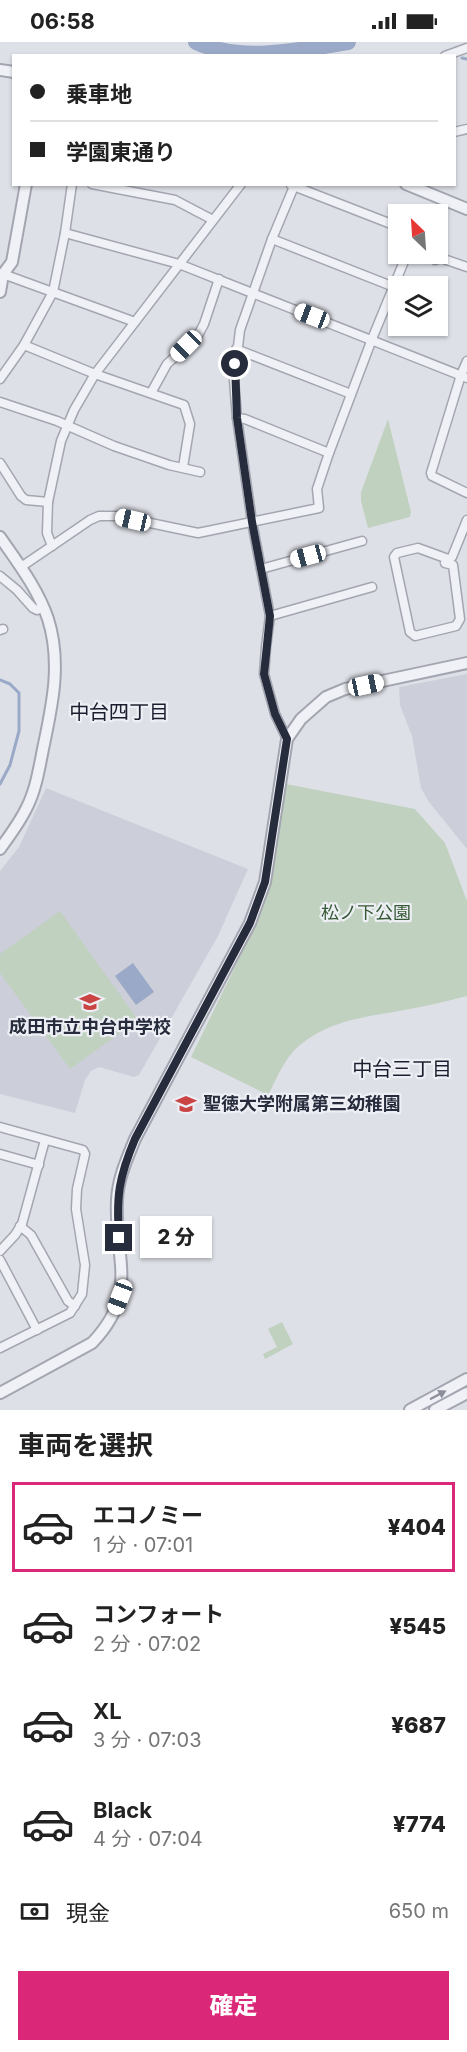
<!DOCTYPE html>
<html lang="ja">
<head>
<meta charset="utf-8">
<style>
  body { margin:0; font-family:Inter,"Noto Sans JP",sans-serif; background:#f2f2f2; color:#222; height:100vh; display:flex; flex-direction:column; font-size:22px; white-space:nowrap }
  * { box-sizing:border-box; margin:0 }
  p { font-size:20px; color:#767676 }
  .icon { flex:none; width:33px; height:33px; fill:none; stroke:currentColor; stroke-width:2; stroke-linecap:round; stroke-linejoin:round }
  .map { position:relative; height:1368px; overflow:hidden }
  .details { display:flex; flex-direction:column; background:#fff; flex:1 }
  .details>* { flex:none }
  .banner { position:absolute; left:12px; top:12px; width:444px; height:132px; border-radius:0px; box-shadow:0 2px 4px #0004; display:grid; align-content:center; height:132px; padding:0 18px; background:#fff }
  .needle { width:39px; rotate:335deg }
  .buttons { position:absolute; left:388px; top:162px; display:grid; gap:12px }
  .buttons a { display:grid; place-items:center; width:60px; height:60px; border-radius:0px; background:#fff; box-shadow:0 2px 4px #0004; font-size:30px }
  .end { position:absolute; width:27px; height:27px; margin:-14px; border:8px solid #272c3d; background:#fff; box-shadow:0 0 0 3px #fff }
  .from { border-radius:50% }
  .bubble { position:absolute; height:42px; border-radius:0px; background:#fff; box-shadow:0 2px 4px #0004; font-size:20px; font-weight:800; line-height:42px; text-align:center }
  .car { position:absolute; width:18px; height:36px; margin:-18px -9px; border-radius:8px; box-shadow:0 0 4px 2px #0007; background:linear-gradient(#fff 24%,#345 0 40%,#fff 0 76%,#345 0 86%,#fff 0) }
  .banner b { display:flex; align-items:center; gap:21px; height:57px; font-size:22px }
  .banner b+b { border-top:2px solid #e0e0e0 }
  .banner i { width:15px; height:15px; background:#222 }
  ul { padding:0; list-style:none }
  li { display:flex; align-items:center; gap:18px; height:90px; margin:0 12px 9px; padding:0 6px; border:3px solid transparent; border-radius:0px }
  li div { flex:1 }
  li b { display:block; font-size:22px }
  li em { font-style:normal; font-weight:800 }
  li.selected { border-color:#db2777 }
  li>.icon { width:54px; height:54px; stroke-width:1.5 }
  h2 { padding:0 18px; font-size:27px; line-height:72px }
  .pay { display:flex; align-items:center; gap:15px; height:66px; padding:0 18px; font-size:22px }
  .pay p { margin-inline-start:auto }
  .button { display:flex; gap:12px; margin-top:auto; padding:12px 18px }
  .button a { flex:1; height:69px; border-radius:0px; background:#db2777; color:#fff; font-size:24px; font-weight:800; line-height:69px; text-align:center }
  .status { display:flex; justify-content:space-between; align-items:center; height:42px; padding:0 30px; background:#fff; direction:ltr }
  .status svg { height:16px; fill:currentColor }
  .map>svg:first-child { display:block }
  .built { fill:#cccfd9 }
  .green { fill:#c1d1bf }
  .water { fill:#99a9c7 }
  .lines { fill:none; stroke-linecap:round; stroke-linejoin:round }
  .stream { stroke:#99a9c7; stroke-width:3 }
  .river { stroke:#99a9c7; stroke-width:16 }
  .minor-casing { stroke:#a3a6b1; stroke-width:11 }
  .tertiary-casing { stroke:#a3a6b1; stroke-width:14 }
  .minor { stroke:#f0f1f6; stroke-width:8 }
  .tertiary { stroke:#f0f1f6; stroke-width:10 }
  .oneway { fill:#8c8e9a }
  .route { stroke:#272c3d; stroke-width:8 }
  .labels { text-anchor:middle; stroke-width:4.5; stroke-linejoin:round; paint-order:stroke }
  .park-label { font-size:18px; fill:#365935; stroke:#edeff5 }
  .poi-label { font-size:18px; font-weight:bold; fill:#272c3d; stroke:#edeff5 }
  .neighbourhood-label { font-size:20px; fill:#1a1e2e; stroke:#edeff5 }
</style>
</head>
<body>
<div class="status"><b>06:58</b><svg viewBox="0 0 49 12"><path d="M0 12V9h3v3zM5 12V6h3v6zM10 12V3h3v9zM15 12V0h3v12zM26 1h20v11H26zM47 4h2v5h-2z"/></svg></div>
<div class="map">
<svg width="467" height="1368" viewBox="0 0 467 1368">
  <rect width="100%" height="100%" fill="#dee0e7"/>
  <g class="built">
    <path d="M467,632V807L429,760L421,746L412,694L400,663L399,645Z"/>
    <path d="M46,746L248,827L218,894L139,1033L134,1035L99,1025L91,1029L85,1038L75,1071L0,1052V829L19,805Z"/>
  </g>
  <g class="green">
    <path d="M388,377L411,470L410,475L368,486L361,459V450Z"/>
    <path d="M286,742L415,767L445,801L467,859V954C445,960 422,965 399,969C364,975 329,979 300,1003C285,1015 277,1036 268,1053L191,1015L250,894L271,840Z"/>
    <path d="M60,869L138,978L70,1027L0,931V912Z"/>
    <path d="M282,1280L293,1302L265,1317L263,1312L277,1305L268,1287Z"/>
  </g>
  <path class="water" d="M133,921L154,950L136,963L115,934Z"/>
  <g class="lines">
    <g class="stream">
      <path d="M462,16L467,17"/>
      <path d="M0,638L10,642L19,651V689L10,723L0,742"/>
    </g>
    <path class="river" d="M196,0C244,22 298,8 348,0"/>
    <g class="minor-casing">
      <g id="minor">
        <path d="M445,14L467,6"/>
        <path d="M454,90L467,87"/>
        <path d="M92,142L175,158L213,178"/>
        <path d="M291,143L399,185"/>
        <path d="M65,191L179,222L467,336"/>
        <path d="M272,197L394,245"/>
        <path d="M435,218L441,216L467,225"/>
        <path d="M3,232L135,280"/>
        <path d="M24,303L95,332L184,363L190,382L183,425"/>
        <path d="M236,307L351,352"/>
        <path d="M467,319L461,333L431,431L432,434L467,451"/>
        <path d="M0,337L24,303L53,250L65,191L72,142"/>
        <path d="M151,351L167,322L197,295L204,282L219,237"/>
        <path d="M0,360L57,379L114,404L169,423L200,430"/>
        <path d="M237,376L245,377L329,411"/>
        <path d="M0,421L21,454L26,458L48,460"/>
        <path d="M52,504L47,491L48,460L61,399L74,368L95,332L241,142"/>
        <path d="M418,506L448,517L445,521L453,523L460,577L456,584L415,594L410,590L394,515L397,511Z"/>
        <path d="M446,520L452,515L467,478"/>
        <path d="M21,525L90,478L99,474H117L198,491L319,466L317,447L329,411L372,297L407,212"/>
        <path d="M261,527L362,499"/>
        <path d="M0,534L17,548L33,566L37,568L44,566"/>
        <path d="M270,574L372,545"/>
        <path d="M0,588L3,587"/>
        <path d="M287,697L275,672L264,632L266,605L270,574L252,480L237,376L234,338L240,288L272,197L295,142"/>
        <path d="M0,1085L83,1108L85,1112L77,1147L76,1167L85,1223L82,1252L70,1271L0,1306"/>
        <path d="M0,1112L39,1123"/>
        <path d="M20,1184L31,1193L68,1259L75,1264"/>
        <path d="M0,1209L15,1193L22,1182L45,1098"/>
        <path d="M0,1218L37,1288"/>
      </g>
    </g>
    <g class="tertiary-casing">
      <g id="tertiary">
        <path d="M0,28L14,30"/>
        <path d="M406,142L467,167"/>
        <path d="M0,250L3,232L12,220L26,142"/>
        <path d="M0,495C18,521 38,547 48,577C62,621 52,664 43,707C39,727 36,747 27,765C20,780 10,793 0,807"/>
        <path d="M0,1351L92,1301C140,1251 114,1217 117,1158C118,1136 127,1117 135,1097L250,881L265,840L287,697L301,677L326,655L345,647L467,621"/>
        <path d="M410,1368L467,1337"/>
        <path d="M435,1368L467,1351"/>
      </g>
    </g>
    <use href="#minor" class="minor"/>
    <use href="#tertiary" class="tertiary"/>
  </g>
  <defs><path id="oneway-solid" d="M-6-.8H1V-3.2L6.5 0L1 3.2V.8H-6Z" transform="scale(1.5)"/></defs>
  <use class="oneway" href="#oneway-solid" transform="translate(438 1353) rotate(-28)"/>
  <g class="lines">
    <path class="route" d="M119,1196C116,1154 119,1135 135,1097L250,881L265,840L287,697L275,672L264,632L270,574L252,480L237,376L235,322"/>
  </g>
  <defs>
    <g id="school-bare" transform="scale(1.62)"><path d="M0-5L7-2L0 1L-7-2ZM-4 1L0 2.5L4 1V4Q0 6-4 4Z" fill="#cb4444" stroke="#edeff5" stroke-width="2.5" paint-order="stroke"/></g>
  </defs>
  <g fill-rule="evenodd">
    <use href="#school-bare" x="90" y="960"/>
    <use href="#school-bare" x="186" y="1062"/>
  </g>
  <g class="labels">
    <g class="park-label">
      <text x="366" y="877">松ノ下公園</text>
    </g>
    <g class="poi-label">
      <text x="90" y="991">成田市立中台中学校</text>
      <text x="203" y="1068" text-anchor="start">聖徳大学附属第三幼稚園</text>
    </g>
    <g class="neighbourhood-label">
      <text x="119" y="677">中台四丁目</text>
      <text x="402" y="1034">中台三丁目</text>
    </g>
  </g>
</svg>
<div class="buttons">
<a><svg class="needle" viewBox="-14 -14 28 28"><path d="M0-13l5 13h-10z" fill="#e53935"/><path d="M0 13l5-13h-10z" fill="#767676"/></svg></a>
<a><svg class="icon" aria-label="layers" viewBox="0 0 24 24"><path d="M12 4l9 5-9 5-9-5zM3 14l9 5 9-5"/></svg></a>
</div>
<i class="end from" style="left:235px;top:322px"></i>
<i class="end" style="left:119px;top:1196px"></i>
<div class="bubble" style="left:140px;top:1174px;width:72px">2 分</div>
<i class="car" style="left:312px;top:274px;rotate:291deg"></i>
<i class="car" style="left:186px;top:304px;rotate:225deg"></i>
<i class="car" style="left:133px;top:478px;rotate:283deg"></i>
<i class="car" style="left:308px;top:514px;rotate:255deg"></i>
<i class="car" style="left:366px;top:643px;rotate:78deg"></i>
<i class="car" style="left:120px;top:1255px;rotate:201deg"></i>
<div class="banner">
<b><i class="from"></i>乗車地</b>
<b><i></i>学園東通り</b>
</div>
</div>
<section class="details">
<h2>車両を選択</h2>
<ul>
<li class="selected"><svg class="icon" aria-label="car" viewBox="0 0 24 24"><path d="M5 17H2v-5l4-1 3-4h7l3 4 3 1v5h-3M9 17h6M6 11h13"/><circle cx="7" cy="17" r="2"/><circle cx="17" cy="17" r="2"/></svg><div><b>エコノミー</b><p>1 分 · 07:01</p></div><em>¥404</em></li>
<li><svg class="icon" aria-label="car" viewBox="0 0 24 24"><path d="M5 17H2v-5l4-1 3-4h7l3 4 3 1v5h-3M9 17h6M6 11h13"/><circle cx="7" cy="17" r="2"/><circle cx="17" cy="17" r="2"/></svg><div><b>コンフォート</b><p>2 分 · 07:02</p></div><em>¥545</em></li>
<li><svg class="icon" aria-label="car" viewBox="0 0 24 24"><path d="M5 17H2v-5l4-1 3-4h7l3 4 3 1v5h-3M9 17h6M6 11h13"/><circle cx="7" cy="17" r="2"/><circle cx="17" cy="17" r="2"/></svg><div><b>XL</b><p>3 分 · 07:03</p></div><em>¥687</em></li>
<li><svg class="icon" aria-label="car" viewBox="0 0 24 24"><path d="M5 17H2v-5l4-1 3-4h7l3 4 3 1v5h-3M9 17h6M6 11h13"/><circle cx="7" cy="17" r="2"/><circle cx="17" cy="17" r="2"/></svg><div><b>Black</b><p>4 分 · 07:04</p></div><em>¥774</em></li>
</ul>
<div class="pay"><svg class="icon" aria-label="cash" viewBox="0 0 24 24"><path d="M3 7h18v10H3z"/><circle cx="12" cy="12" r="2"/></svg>現金<p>650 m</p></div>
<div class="button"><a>確定</a></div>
</section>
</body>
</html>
